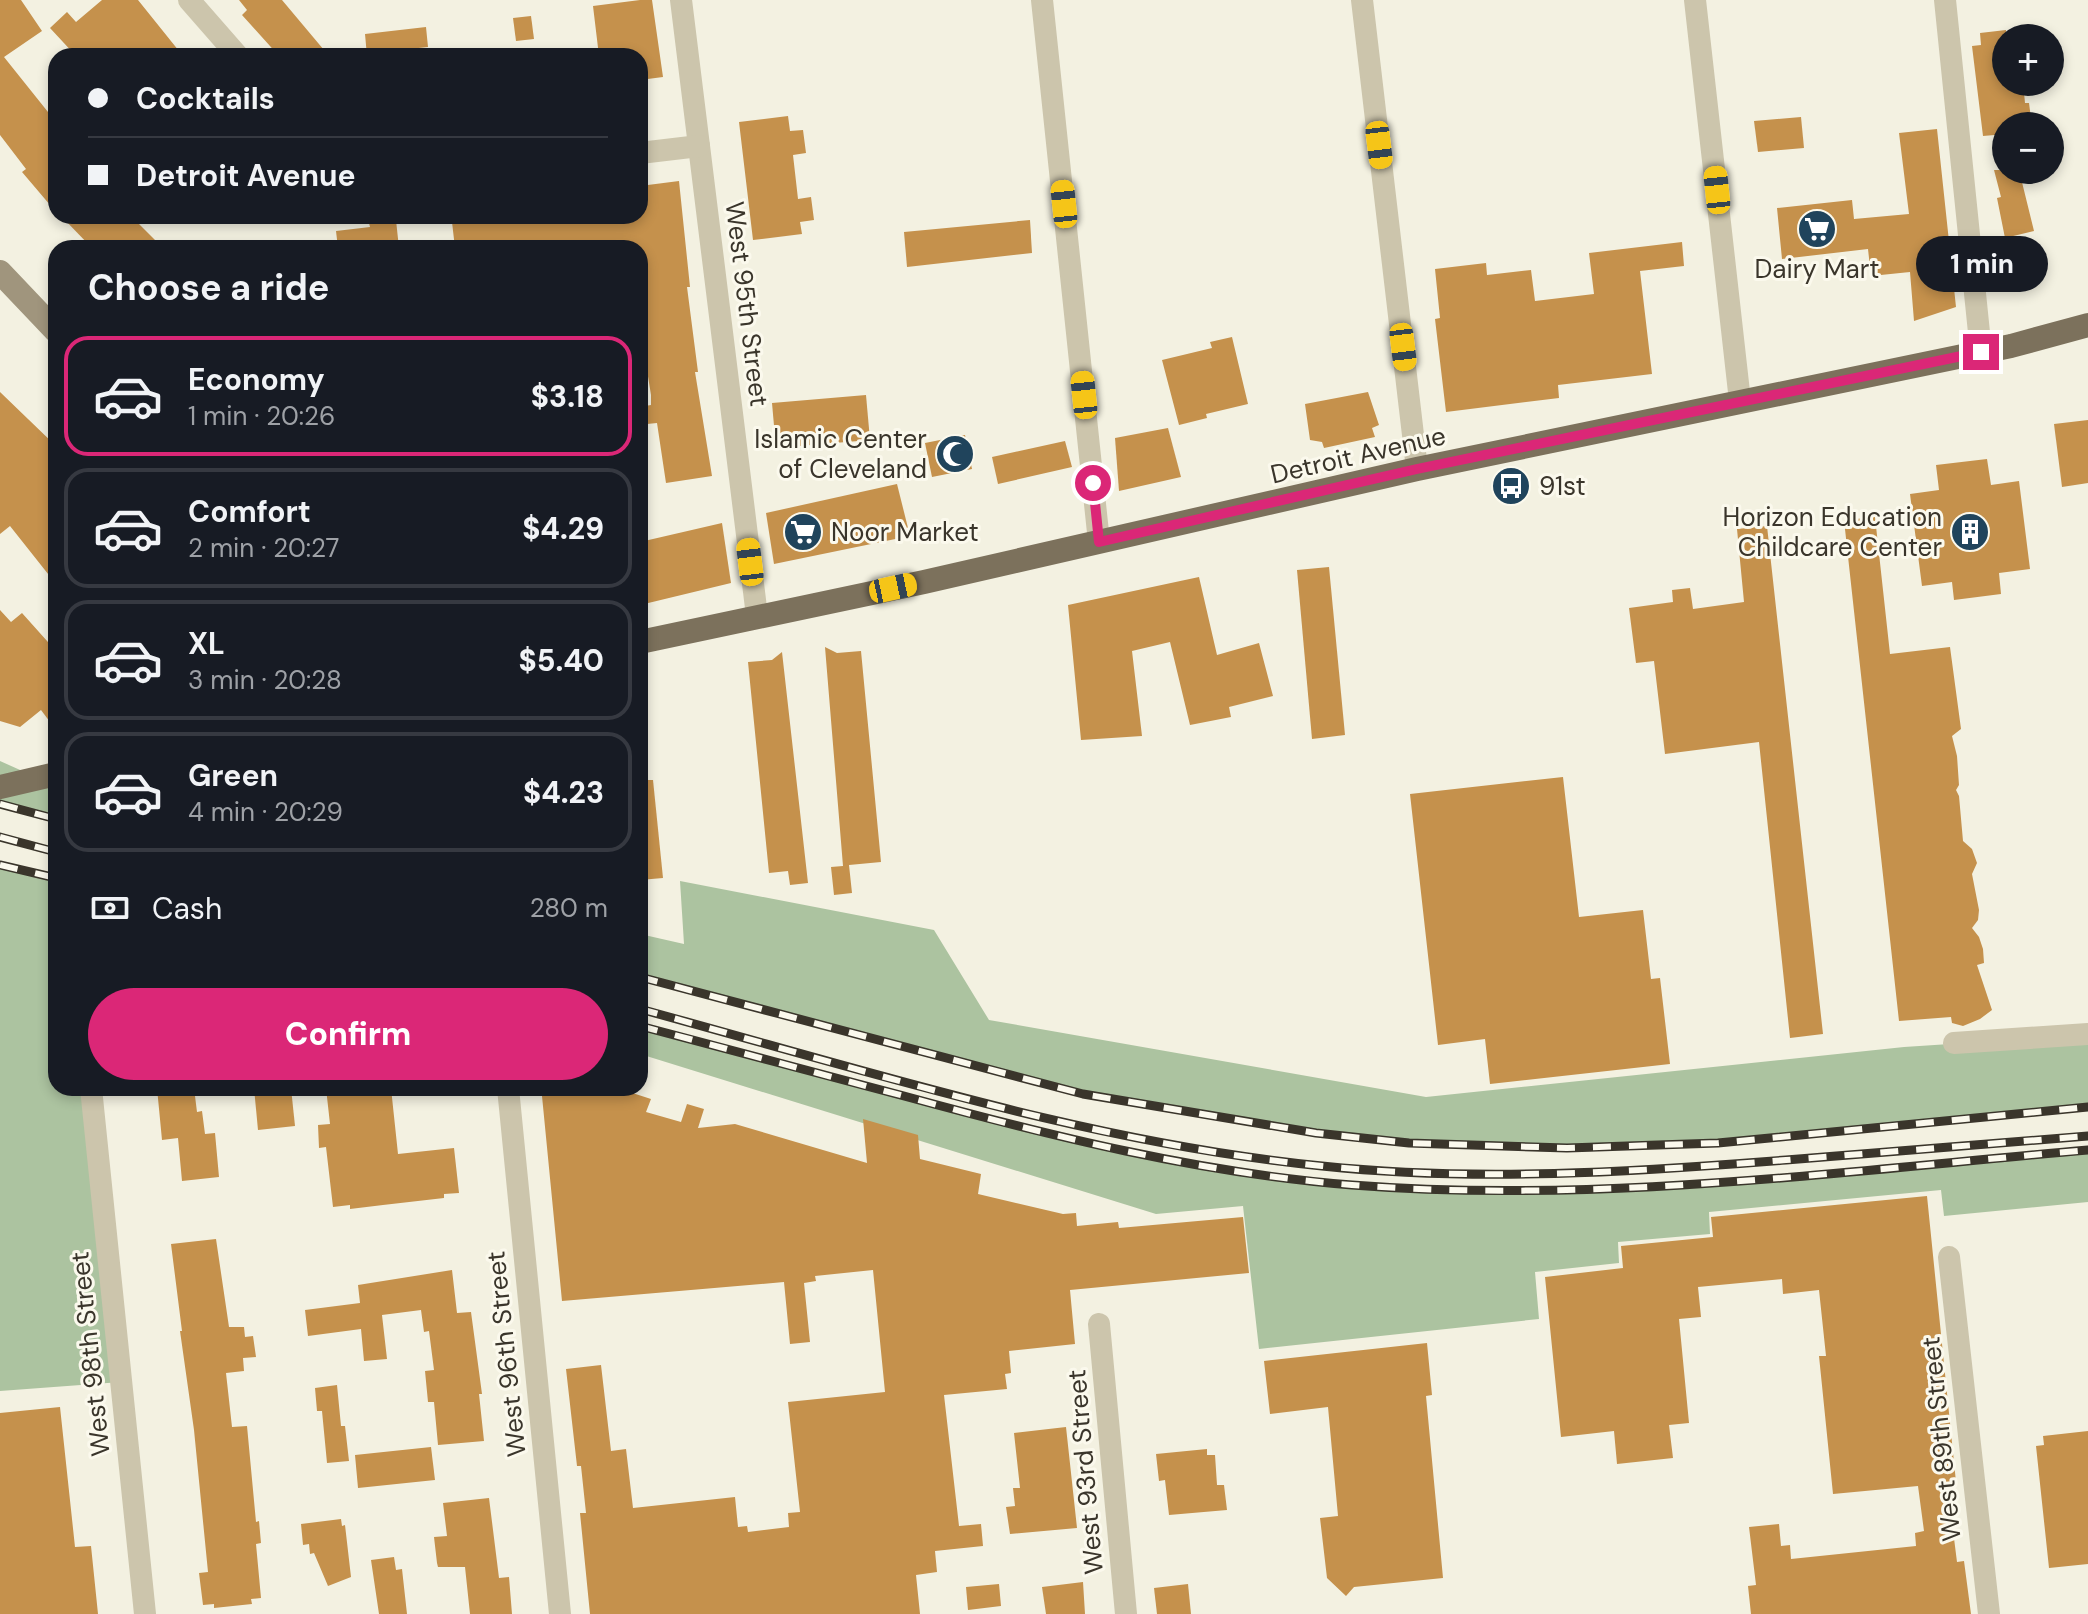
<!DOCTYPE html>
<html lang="en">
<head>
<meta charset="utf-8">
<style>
  body { margin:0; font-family:"DM Sans",sans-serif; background:#20242c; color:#f1f3f6; height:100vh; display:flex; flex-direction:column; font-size:30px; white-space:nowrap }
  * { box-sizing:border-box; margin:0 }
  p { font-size:26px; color:#9ea1a6 }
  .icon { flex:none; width:44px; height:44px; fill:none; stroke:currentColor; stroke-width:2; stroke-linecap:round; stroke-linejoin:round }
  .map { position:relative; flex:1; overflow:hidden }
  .panel { position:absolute; left:48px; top:240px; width:600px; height:856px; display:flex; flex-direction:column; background:#171b24; border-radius:24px; box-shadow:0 4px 12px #0003 }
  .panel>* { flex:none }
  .hud { position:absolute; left:48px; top:48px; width:600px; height:176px; border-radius:24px; box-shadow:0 4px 12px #0003; display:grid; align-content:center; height:176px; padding:0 40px; background:#171b24 }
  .fabs { position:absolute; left:1992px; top:24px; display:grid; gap:16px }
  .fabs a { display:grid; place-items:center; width:72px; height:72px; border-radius:50%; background:#171b24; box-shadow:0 4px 12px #0003; font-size:40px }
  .end { position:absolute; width:36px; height:36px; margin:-18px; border:10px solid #db2777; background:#fff; box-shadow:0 0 0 4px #fff }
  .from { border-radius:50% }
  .bubble { position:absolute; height:56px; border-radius:28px; background:#171b24; box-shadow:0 4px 12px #0003; font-size:26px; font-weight:800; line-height:56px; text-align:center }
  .car { position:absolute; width:24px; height:48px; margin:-24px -12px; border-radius:10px; box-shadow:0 0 6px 2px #0007; background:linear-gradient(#f5c518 24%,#345 0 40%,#f5c518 0 76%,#345 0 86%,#f5c518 0) }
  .hud b { display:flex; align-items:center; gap:28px; height:76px; font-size:30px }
  .hud b+b { border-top:2px solid #363941 }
  .hud i { width:20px; height:20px; background:#f1f3f6 }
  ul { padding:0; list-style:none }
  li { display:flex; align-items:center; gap:24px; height:120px; margin:0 16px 12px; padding:0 24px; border:4px solid #363941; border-radius:24px }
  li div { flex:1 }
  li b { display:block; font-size:30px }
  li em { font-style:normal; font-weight:800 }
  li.on { border-color:#db2777 }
  li>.icon { width:72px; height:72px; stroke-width:1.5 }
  h2 { padding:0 40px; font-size:36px; line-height:96px }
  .pay { display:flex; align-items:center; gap:20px; height:88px; padding:0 40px; font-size:30px }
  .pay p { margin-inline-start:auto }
  .button { display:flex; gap:16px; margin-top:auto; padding:16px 40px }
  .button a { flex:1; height:92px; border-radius:48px; background:#db2777; color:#fff; font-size:32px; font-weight:800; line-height:92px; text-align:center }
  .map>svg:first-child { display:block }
  .green { fill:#acc3a0 }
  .building { fill:#c5914c }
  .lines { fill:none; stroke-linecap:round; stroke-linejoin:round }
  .street { stroke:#ccc5ac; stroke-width:22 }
  .secondary { stroke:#a0957d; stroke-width:24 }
  .primary { stroke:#7c715c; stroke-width:24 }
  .rail-casing { stroke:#3a352b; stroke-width:9 }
  .rail { stroke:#fbf9ed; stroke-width:6; stroke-dasharray:18; stroke-linecap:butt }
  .route { stroke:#db2777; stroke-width:10 }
  .labels { text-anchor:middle; stroke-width:6; stroke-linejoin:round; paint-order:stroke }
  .poi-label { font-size:26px; fill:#3a352b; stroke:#fbf9ed; text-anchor:end }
  .street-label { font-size:26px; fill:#3a352b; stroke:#fbf9ed }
</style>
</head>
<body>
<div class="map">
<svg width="2088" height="1614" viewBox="0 0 2088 1614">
  <rect width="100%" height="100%" fill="#f3f1e1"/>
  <g class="green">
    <path d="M0,761L38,778L56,774V819L0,804Z"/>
    <path d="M0,865L56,878V1088H91L121,1382L0,1391Z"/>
    <path d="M680,881L934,930L989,1020L1426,1097L1904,1047L2088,1035V1107L1718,1143L1567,1148L1409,1143L1316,1133L1083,1094L640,977V934L684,944Z"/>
    <path d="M640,1026C873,1088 1111,1166 1352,1185C1597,1204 1844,1171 2088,1150V1202L1944,1216L1941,1190L1709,1212L1710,1234L1618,1242L1619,1263L1535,1272L1539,1319L1259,1349L1243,1206L1156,1214L640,1054Z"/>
  </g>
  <g class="building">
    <path d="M0,0H21L42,31L4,57L56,122V212L22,172L26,169L0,135Z"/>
    <path d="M102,0H138L183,56H76L50,28L67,12L76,22Z"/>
    <path d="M239,0H282L329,56H279L242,15L247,10Z"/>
    <path d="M640,0H652L663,77L640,80V56H599L593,6Z"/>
    <path d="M531,16L534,39L516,41L513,18Z"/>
    <path d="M426,27L428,47L400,50V56H367L365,34Z"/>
    <path d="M2006,30V82H2023L2025,103H2029L2032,126H2006V134L1983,136L1972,46L1981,45L1980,33Z"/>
    <path d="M788,116L790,131L803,130L806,153L793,155L798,199L811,197L814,220L800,222L802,234L753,240L739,122Z"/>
    <path d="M1801,117L1804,148L1758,152L1754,121Z"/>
    <path d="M1937,129L1956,307L1914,321L1910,272L1871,276L1868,249L1782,259L1777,208L1852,200L1854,219L1909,214L1899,133Z"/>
    <path d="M1994,170H2019L2034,231L2005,238L1997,198L2001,197Z"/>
    <path d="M679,181L690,287H687L698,372H695L712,476L666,483L657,423L647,424L645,406L651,405V395L640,327V248H635V245L607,248H455L452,222L503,216H640V186Z"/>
    <path d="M61,216H131L163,248H92Z"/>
    <path d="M396,220L399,248H338L336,231L370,227L369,223Z"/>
    <path d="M1030,220L1032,253L907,267L904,232Z"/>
    <path d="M1682,242L1684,266L1640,271L1652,374L1558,385L1559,398L1446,412L1435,319L1440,318L1435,269L1486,263L1487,275L1531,270L1535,301L1594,294L1589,253Z"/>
    <path d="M1232,337L1248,404L1206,414L1207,418L1179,425L1162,360L1212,348L1210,342Z"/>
    <path d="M0,392L56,446V584L10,526L0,534Z"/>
    <path d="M1368,392L1379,425L1372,428L1375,437L1324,448L1322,442L1310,440L1305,404Z"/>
    <path d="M866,395L870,440L776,448L772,403Z"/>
    <path d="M2088,420V483L2062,487L2054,424Z"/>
    <path d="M1168,428L1181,477L1119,491L1115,438Z"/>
    <path d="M965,435L972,469L932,477L925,443Z"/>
    <path d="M1065,441L1072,467L998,484L992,457Z"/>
    <path d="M1987,459L1991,485L2019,481L2030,569L1999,573L2001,594L1954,600L1952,582L1922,586L1910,494L1939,490L1936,465Z"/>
    <path d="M897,484L910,536L774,564L766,513Z"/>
    <path d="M1875,517L1890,654L1950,647L1961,729L1952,736L1957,756L1959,785L1956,790L1959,796L1963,841L1972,849L1977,863L1972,874L1979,910L1978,920L1972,928L1979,937L1983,949L1984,963L1977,965L1992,1010L1980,1019L1963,1026L1952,1023L1951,1017L1899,1021L1844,520Z"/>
    <path d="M722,523L731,583L640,605V542Z"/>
    <path d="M1767,526L1823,1034L1790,1038L1759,742L1665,754L1654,661L1636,663L1629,608L1673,602L1672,590L1690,588L1693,609L1744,602L1737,529Z"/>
    <path d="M1329,567L1345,735L1312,739L1297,570Z"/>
    <path d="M1199,577L1217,655L1259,643L1273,696L1229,707L1231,717L1190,725L1170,642L1132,651L1142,736L1081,740L1068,605Z"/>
    <path d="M0,610L11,622L22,613L56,651V730L41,710L20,727L0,721Z"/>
    <path d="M825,647L837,653L861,651L881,862L849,865L852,893L834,895L831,867L843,866Z"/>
    <path d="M782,652L808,883L790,885L788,871L769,873L748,662L772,660Z"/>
    <path d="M1563,777L1579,917L1643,910L1651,979L1660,978L1670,1064L1490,1084L1485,1039L1438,1045L1410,794Z"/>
    <path d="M640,780H653L663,878L640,880Z"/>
    <path d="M157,1088H194L197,1112L202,1111L205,1134L215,1133L219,1177L182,1181L178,1138L162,1140Z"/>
    <path d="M254,1088H291L295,1126L258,1130Z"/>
    <path d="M326,1088H391L398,1154L454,1148L459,1193L444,1194V1198L383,1205L350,1209V1205L333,1207L326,1147L319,1148L318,1125L330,1124Z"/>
    <path d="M566,1088H617L651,1099L646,1112L681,1122L687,1104L704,1109L698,1128L735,1124L867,1163L863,1119L918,1135L920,1159L981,1174L978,1194L1063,1214L1076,1213L1077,1226L1118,1222L1119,1228L1243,1217L1249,1273L1070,1290L1075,1344L1009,1351L1011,1373L1005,1374L1007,1389L944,1395L959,1526L981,1524L983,1546L935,1551L937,1572L916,1575L920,1614H590L580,1513H586L581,1466H577L566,1369L601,1365L611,1451L626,1449L633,1508L735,1497L738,1527L747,1526L748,1532L789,1527L788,1513L800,1512L788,1402L885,1392L873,1270L815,1276L816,1281L804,1283L810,1342L790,1344L784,1282L562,1301L542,1096Z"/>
    <path d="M1927,1196L1956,1482L1947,1483L1957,1562L1964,1561L1971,1614H1751L1748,1586L1756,1585L1749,1527L1779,1524L1781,1546L1790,1545L1791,1559L1916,1546L1915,1533L1924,1531L1918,1486L1833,1494L1819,1356H1826L1819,1290L1783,1294L1782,1279L1698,1287L1701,1317L1679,1319L1689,1423L1669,1425L1673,1458L1617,1464L1614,1431L1561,1437L1545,1277L1623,1268L1621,1246L1713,1237L1711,1217Z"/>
    <path d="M216,1239L229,1327H244L245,1337L253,1336L256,1357L243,1358L244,1371L226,1373L232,1427L247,1426L256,1522L259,1521L261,1543L256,1544L261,1598L251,1599L252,1604L214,1608V1604L203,1605L199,1573L208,1572L194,1430L180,1331H182L171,1244Z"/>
    <path d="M452,1270L457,1313L471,1312L482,1394H479L484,1441L438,1445L434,1402H428L425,1371L434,1370L429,1331L424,1332L421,1310L382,1315L387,1359L364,1361L361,1329L308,1336L305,1310L360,1303L358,1285Z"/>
    <path d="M1427,1343L1432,1395L1426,1396L1443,1578L1354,1587L1346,1596L1327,1578L1320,1518L1338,1516L1328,1407L1270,1414L1264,1361Z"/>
    <path d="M337,1385L341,1426H345L349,1461L327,1463L322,1411H317L315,1388Z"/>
    <path d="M60,1407L75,1547L91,1546L98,1614H0V1413Z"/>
    <path d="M1066,1427L1077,1528L1010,1534L1006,1507L1015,1506L1013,1488H1020L1014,1433Z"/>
    <path d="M2088,1431V1564L2049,1568L2036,1446L2044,1445L2043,1436Z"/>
    <path d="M431,1447L435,1480L358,1488L355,1455Z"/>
    <path d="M1207,1449V1455H1215L1217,1485H1224L1227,1510L1169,1515L1165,1480L1159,1481L1156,1454Z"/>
    <path d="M489,1498L499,1578L509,1577L512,1614H470L465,1567H438L437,1563L434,1537L447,1536L443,1503Z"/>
    <path d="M341,1519L342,1526L345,1525L351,1577L328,1586L314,1553L310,1554L309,1544L303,1545L301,1524Z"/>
    <path d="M394,1557L396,1570L402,1569L407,1614H379L371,1560Z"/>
    <path d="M1083,1582L1085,1614H1046L1042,1587Z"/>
    <path d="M999,1584L1001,1606L968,1610L966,1587Z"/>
    <path d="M1188,1584L1191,1614H1157L1154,1588Z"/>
  </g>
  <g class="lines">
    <g class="street">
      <path d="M189,0L238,56"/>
      <path d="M681,0L757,616"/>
      <path d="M1042,0L1099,542"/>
      <path d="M1362,0L1417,469"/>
      <path d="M1695,0L1740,401"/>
      <path d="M1945,0L1981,352"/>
      <path d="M640,153L699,146"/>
      <path d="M1954,1043L2088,1034"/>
      <path d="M91,1088L145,1614"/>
      <path d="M508,1088L560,1614"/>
      <path d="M1949,1257L1989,1614"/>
      <path d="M1099,1324L1126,1614"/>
    </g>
    <path class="secondary" d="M0,272L56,331"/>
    <g class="primary">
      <path d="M640,642L924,582L1417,469L2011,346L2088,325"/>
      <path d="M0,787L56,774"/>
    </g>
    <g class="rail-casing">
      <g id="rail">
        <path d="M0,804L56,819"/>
        <path d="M0,837L56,852"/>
        <path d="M0,865L56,878"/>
        <path d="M640,977L1083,1094L1316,1133L1409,1143L1567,1148L1718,1143L2088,1107"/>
        <path d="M640,1009C865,1070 1090,1143 1322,1166C1477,1182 1632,1172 1786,1160C1887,1152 1987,1144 2088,1136"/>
        <path d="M640,1026C728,1049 816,1073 904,1096C1051,1136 1199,1173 1352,1185C1597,1204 1844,1171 2088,1150"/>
      </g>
    </g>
    <use href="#rail" class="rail"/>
  </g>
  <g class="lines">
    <path class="route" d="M1093,483L1099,542L1417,469L1981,352"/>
  </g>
  <defs>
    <g id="supermarket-disc" transform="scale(2)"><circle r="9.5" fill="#20445c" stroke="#fbf9ed"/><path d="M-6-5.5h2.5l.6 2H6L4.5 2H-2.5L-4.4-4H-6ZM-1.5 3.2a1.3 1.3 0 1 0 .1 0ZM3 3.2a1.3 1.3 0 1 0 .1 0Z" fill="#fff"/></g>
    <g id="mosque-disc" transform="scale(2)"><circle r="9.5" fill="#20445c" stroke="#fbf9ed"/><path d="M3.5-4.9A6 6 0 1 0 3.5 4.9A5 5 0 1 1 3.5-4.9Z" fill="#fff"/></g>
    <g id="bus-disc" transform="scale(2)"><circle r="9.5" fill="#20445c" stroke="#fbf9ed"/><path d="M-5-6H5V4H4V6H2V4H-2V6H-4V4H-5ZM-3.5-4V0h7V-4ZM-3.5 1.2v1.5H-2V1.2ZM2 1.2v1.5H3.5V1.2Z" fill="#fff"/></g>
    <g id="building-disc" transform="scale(2)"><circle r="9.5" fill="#20445c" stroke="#fbf9ed"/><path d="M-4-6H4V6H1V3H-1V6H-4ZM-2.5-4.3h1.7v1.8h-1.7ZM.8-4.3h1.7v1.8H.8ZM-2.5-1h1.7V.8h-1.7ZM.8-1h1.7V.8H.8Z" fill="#fff"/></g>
  </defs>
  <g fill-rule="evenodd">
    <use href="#supermarket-disc" x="1817" y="229"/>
    <use href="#mosque-disc" x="955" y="454"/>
    <use href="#bus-disc" x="1511" y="486"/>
    <use href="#supermarket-disc" x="803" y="532"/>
    <use href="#building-disc" x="1970" y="532"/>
  </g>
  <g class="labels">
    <g class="poi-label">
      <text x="1817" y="278" text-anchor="middle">Dairy Mart</text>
      <text x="927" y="448">Islamic Center<tspan x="927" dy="30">of Cleveland</tspan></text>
      <text x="1539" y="495" text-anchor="start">91st</text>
      <text x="1942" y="526">Horizon Education<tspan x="1942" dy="30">Childcare Center</tspan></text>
      <text x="831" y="541" text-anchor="start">Noor Market</text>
    </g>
    <g class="street-label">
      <text transform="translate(747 304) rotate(83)" y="9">West 95th Street</text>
      <text transform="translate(1358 455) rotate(-13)" y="9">Detroit Avenue</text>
      <text transform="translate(90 1354) rotate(-96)" y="9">West 98th Street</text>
      <text transform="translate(506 1354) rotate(-96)" y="9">West 96th Street</text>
      <text transform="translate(1941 1439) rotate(-96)" y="9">West 89th Street</text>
      <text transform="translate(1085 1472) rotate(-95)" y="9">West 93rd Street</text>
    </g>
  </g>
</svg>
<div class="fabs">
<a>+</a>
<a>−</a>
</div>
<i class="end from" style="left:1093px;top:483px"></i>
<i class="end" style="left:1981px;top:352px"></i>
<div class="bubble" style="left:1916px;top:236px;width:132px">1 min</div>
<i class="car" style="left:1379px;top:145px;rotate:173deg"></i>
<i class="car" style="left:1717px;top:190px;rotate:354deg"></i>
<i class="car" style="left:1064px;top:204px;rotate:354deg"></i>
<i class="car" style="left:1403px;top:347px;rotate:173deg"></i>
<i class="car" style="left:1084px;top:395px;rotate:354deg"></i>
<i class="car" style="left:750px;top:562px;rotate:353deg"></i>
<i class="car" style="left:893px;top:588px;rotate:78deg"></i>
<div class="hud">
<b><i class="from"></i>Cocktails</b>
<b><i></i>Detroit Avenue</b>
</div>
<section class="panel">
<h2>Choose a ride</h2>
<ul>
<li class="on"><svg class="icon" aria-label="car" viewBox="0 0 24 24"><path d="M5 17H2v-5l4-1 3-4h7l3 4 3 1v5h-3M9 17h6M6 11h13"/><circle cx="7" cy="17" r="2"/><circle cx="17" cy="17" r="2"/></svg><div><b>Economy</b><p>1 min · 20:26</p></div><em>$3.18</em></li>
<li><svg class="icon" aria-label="car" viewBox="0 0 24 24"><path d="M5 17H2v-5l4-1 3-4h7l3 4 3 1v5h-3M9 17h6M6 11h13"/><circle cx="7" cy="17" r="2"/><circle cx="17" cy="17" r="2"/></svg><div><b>Comfort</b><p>2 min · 20:27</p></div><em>$4.29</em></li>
<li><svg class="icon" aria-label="car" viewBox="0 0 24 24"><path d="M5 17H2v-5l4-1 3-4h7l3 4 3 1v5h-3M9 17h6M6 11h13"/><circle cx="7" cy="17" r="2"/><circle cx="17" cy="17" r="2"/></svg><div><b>XL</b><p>3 min · 20:28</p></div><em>$5.40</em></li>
<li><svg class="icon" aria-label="car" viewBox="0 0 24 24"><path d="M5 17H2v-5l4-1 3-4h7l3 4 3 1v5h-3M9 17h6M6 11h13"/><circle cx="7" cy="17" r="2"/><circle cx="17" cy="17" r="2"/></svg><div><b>Green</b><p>4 min · 20:29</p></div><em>$4.23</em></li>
</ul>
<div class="pay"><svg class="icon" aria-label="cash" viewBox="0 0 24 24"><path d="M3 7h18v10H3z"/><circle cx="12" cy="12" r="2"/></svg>Cash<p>280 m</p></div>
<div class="button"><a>Confirm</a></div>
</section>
</div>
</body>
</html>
